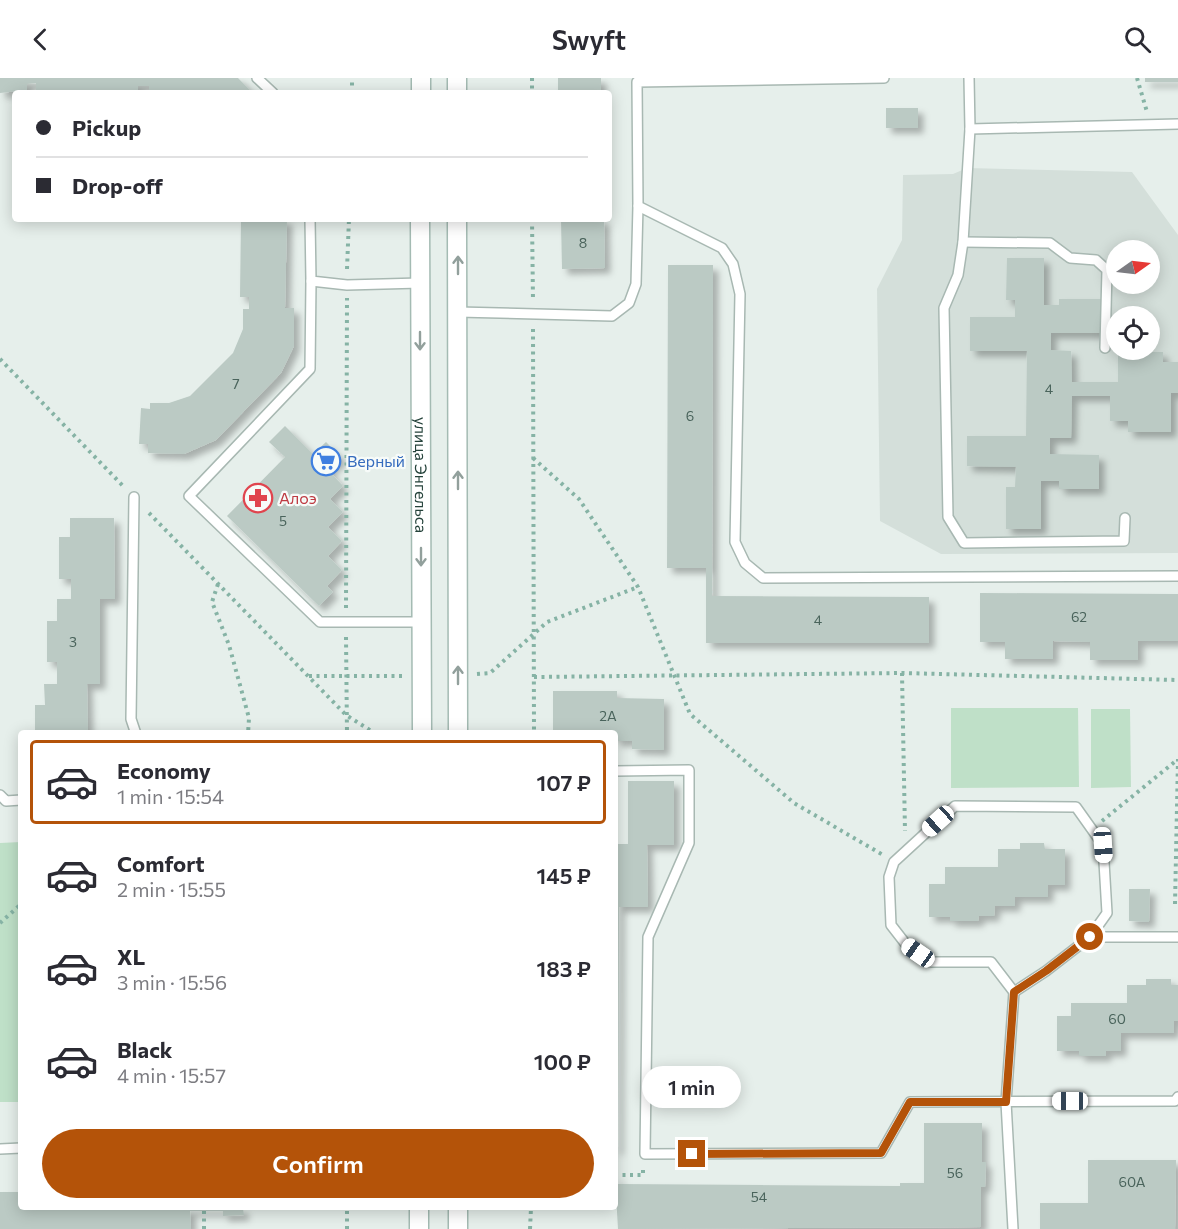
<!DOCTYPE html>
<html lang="en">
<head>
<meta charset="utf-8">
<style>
  body { margin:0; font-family:Commissioner,sans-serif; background:#f7f7f7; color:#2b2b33; height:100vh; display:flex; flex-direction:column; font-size:22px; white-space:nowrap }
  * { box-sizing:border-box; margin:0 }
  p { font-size:20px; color:#7c7c81 }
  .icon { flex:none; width:33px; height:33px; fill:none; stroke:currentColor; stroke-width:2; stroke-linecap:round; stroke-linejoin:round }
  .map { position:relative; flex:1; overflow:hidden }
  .panel { position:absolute; left:18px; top:652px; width:600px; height:480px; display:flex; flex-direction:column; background:#fff; border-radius:6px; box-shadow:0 3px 15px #0003 }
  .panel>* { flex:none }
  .guide { position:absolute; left:12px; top:12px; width:600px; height:132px; border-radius:6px; box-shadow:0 3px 15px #0003; display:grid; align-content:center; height:132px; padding:0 24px; background:#fff }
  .needle { width:39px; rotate:76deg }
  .fabs { position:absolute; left:1106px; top:162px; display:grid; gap:12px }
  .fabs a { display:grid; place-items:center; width:54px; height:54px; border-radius:50%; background:#fff; box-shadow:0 3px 15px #0003; font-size:30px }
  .end { position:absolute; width:27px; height:27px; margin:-14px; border:8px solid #b45309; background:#fff; box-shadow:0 0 0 3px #fff }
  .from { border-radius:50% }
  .bubble { position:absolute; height:42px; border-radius:21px; background:#fff; box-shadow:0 3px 15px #0003; font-size:20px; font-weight:600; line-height:42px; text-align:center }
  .car { position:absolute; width:18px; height:36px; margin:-18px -9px; border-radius:8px; box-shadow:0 0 4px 2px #0007; background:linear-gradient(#fff 24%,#345 0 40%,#fff 0 76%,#345 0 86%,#fff 0) }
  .guide b { display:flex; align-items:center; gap:21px; height:57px; font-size:22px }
  .guide b+b { border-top:2px solid #e1e1e2 }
  .guide i { width:15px; height:15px; background:#2b2b33 }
  ul { padding:10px 0 0; list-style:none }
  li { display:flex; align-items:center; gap:18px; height:84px; margin:0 12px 9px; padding:0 12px; border:3px solid transparent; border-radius:6px }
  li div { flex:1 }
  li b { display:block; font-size:22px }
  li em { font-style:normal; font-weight:600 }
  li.current { border-color:#b45309 }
  li>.icon { width:54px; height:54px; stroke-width:1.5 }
  .button { display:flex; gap:12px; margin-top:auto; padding:12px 24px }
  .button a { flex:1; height:69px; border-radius:36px; background:#b45309; color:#fff; font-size:24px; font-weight:600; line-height:69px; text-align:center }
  header { display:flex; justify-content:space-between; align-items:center; height:78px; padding:0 24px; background:#fff; font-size:27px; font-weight:600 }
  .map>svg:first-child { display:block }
  .built { fill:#d4dfda; fill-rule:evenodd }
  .green { fill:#bfe0c8 }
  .building { fill:#bbcac4; filter:url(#shadow) }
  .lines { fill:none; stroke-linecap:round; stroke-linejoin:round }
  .service-casing { stroke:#a8b8b2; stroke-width:12 }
  .secondary-casing { stroke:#a4bbb3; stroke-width:21 }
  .path { stroke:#86b3a5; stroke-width:4; stroke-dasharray:3 4.5; stroke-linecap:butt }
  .service { stroke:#fff; stroke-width:9 }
  .secondary { stroke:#fff; stroke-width:18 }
  .oneway { stroke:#92a09c }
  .route { stroke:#b45309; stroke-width:8 }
  .labels { text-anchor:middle; stroke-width:4.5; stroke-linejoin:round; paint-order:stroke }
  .number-label { font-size:14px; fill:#4a645c }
  .shop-label { font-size:16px; fill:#366cbe; stroke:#f7fbf9; text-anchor:start }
  .street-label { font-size:16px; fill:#24423a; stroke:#f7fbf9 }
  .health-label { font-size:16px; fill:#be3a42; stroke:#f7fbf9; text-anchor:start }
</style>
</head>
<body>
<header><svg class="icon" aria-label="back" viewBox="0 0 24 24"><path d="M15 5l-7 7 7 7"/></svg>Swyft<svg class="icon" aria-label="search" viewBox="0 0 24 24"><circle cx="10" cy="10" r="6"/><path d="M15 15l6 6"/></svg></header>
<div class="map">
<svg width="1178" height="1151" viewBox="0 0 1178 1151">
  <defs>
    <filter id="shadow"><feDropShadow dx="5.5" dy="5.5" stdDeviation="3" flood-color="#0004"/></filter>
  </defs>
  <rect width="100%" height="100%" fill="#e6efeb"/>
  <path class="built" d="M967,90L1132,94L1178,157V475L941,476L880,443L877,211L902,162L903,97L953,96ZM1116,172H1149V206H1116ZM1116,238H1149V272H1116Z"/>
  <g class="green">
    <path d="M951,630H1078L1079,709L951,710Z"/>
    <path d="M1091,631H1130L1131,709L1091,710Z"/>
    <path d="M21,764V1024H0V765Z"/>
  </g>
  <g class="building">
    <path d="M0,0H238L253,15L149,14V8H138V15H36V5L27,6V12L0,15Z"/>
    <rect x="558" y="0" width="43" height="15"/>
    <rect x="1145" y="0" width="33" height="4"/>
    <rect x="886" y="30" width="32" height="20"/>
    <path d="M241,141H287L285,230H294V268L281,295L216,362L184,376L148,375V366H139L141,330L150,331V325H169L190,318L233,275L243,251V231H249V219H240Z"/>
    <path d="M561,141H604L605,190L562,191Z"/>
    <path d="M1007,180H1044V227H1059V221H1103L1102,255H1051V272L1071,273L1072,304H1118V274H1163V284H1178V315H1171V354H1128V343H1110V318H1072L1071,360H1050V376L1099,377V411H1059V403H1041V451H1006V409H1015L1016,389L967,388V358H1026L1027,273H970V239H1015V222H1006Z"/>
    <path d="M668,187H713L712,518L929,519V565H706V490H667Z"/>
    <path d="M285,348L313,376L326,364L342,380L329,393L343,408L330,421L343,434L328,449L342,463L328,478L342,492L327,508L333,514L319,528L227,438L285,379L269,364Z"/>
    <path d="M70,440H114L115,521H100V606H87L88,656H35V627H45L44,606H57V584H47V543H57V521H71V501H59V459H70Z"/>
    <path d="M980,515L1178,516V563H1138V582H1090V564L1053,563V581H1005V564H980Z"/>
    <path d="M553,613H617V620L664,621V672L632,671V663H615V656H553Z"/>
    <path d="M628,703H674V767H647L648,829H619L618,1072H615V766H628Z"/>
    <path d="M1020,765H1044L1045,771H1065V807H1048V819H1015V828H995L994,838H979L978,843H950V839H929V806H945V789H998V771H1020Z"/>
    <path d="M1129,811H1150L1149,844L1129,843Z"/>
    <path d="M1146,901H1171V907H1178V943H1174V955H1121V973H1106V978H1079V973H1057V938H1071V925H1127V907H1146Z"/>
    <path d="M924,1045H982V1084H986L985,1109H981V1149L618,1151L615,1099L618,1100V1106L900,1108V1105H924Z"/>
    <path d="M1088,1082H1176L1175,1151H1040V1125H1088Z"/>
    <path d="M0,1114H21V1130H243L244,1137L223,1138V1133H190L191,1151H0Z"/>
  </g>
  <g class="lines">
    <g class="service-casing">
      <g id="service">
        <path d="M257,0L273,15"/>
        <path d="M884,0L637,4L638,128L722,170L733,186L740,216L735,464L745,485L763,500L1178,498"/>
        <path d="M969,0L970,51L963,164L958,197L944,230L948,439L964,465L1124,463L1125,440"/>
        <path d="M970,51L1178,46"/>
        <path d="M310,141L311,203L347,207L420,205"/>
        <path d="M963,164L1050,165L1070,180L1096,182L1107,192L1105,270"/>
        <path d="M311,203L310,291L189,418L320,544H422"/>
        <path d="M458,234L612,238L629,225L636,206L638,128"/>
        <path d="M134,419L131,641L136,656"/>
        <path d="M615,693L689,692V765L648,859L645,1076L881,1075L910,1024L1175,1023L1178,1019"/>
        <path d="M0,717L6,723L21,722"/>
        <path d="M955,728L1076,729L1103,767L1107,835L1090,859L1046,893L1014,914L991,884H931L905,865L891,847L889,799L894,784Z"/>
        <path d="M1090,859H1178"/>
        <path d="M0,1071L21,1070"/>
        <path d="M1013,1151L1006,1024L1014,914"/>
      </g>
    </g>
    <g class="secondary-casing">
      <g id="secondary">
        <path d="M457,0V15"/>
        <path d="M421,15V0"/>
        <path id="s1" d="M420,141L422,656"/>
        <path d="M457,141L458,656"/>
        <path d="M419,1151V1130"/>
        <path d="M458,1151V1130"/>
      </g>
    </g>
    <g class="path">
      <path d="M532,0V15"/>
      <path d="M1137,0L1147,34"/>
      <path d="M352,15V0"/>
      <path d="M532,141L533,223"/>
      <path d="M347,191L349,141"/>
      <path d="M533,251L534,656"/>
      <path d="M0,281L125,410"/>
      <path d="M533,380L579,421L638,509L690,636L794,725L883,777"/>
      <path d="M149,435L346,637L376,656"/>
      <path d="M218,506L212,524L229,567L249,640L248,656"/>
      <path d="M346,530L347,220"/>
      <path d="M346,559L347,656"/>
      <path d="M902,595L905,753"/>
      <path d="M477,596L490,595L547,544L638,509"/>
      <path d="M309,598H403"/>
      <path d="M534,599L902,595L1178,602"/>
      <path d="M1102,743L1177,682"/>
      <path d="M1175,826L1178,681"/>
      <path d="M0,845L21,826"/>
      <path d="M615,1097H643V1090"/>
      <path d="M204,1133V1151"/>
      <path d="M347,1151V1130"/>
      <path d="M530,1151L531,1130"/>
    </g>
    <use href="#service" class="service"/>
    <use href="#secondary" class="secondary"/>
  </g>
  <defs><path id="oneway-shaft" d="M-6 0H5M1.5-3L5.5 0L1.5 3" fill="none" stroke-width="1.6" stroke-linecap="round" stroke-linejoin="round" transform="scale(1.5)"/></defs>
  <g class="oneway">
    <use href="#oneway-shaft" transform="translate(458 187) rotate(-90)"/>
    <use href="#oneway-shaft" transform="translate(420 263) rotate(90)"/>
    <use href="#oneway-shaft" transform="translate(458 402) rotate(-90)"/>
    <use href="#oneway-shaft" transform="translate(421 479) rotate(90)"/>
    <use href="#oneway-shaft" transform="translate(458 597) rotate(-90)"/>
  </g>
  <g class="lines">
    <path class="route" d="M692,1076L881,1075L910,1024H1006L1014,914L1046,893L1090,859"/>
  </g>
  <defs>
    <g id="supermarket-ring" transform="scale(1.5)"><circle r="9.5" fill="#f7fbf9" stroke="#3f7fe0" stroke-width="1.5"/><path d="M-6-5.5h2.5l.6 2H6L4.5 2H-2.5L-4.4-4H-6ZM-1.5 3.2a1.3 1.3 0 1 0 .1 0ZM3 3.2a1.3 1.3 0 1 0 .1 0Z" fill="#3f7fe0"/></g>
    <g id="pharmacy-ring" transform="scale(1.5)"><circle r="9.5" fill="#f7fbf9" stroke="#e0444e" stroke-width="1.5"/><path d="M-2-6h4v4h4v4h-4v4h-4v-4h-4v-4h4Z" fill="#e0444e"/></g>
  </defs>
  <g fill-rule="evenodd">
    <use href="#supermarket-ring" x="326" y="383"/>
    <use href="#pharmacy-ring" x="258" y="420"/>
  </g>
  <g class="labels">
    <g class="number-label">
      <text x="583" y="170">8</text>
      <text x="236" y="311">7</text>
      <text x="1049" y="316">4</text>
      <text x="690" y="343">6</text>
      <text x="283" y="448">5</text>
      <text x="1079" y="544">62</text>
      <text x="818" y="547">4</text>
      <text x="73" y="569">3</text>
      <text x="608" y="643">2А</text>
      <text x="1117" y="946">60</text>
      <text x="955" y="1100">56</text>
      <text x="1132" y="1109">60А</text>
      <text x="759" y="1124">54</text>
    </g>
    <g class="shop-label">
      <text x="347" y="389">Верный</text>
    </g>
    <g class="street-label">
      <text dy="6" stroke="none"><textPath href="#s1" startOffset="256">улица Энгельса</textPath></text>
    </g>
    <g class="health-label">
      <text x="279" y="426">Алоэ</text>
    </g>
  </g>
</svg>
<div class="fabs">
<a><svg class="needle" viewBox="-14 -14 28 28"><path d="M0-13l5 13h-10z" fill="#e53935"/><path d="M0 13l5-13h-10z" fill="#7c7c81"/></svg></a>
<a><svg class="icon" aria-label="locate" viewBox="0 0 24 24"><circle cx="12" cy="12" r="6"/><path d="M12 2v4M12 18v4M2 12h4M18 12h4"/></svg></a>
</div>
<i class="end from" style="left:1090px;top:859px"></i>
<i class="end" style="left:692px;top:1076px"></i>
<div class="bubble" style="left:642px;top:988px;width:99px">1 min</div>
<i class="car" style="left:938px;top:743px;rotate:228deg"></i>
<i class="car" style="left:1103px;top:767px;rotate:176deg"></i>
<i class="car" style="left:918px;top:875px;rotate:305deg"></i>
<i class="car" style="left:1070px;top:1023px;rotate:270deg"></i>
<div class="guide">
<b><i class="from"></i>Pickup</b>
<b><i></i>Drop-off</b>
</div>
<section class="panel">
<ul>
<li class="current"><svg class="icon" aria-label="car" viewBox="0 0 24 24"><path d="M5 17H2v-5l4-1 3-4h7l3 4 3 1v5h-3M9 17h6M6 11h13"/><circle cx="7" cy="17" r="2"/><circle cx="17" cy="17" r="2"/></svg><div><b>Economy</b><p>1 min · 15:54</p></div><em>107 ₽</em></li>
<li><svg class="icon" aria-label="car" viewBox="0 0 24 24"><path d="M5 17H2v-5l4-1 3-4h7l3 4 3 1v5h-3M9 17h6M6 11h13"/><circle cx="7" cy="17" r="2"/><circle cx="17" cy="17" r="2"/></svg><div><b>Comfort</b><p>2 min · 15:55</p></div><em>145 ₽</em></li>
<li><svg class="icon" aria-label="car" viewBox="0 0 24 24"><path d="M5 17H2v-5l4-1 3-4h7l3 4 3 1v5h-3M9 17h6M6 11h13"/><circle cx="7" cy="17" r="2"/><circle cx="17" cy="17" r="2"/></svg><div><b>XL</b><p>3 min · 15:56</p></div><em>183 ₽</em></li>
<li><svg class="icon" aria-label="car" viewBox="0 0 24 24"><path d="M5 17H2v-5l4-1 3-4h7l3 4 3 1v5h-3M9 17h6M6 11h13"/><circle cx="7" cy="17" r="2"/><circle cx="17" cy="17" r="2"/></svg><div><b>Black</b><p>4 min · 15:57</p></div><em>100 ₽</em></li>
</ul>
<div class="button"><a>Confirm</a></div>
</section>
</div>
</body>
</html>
